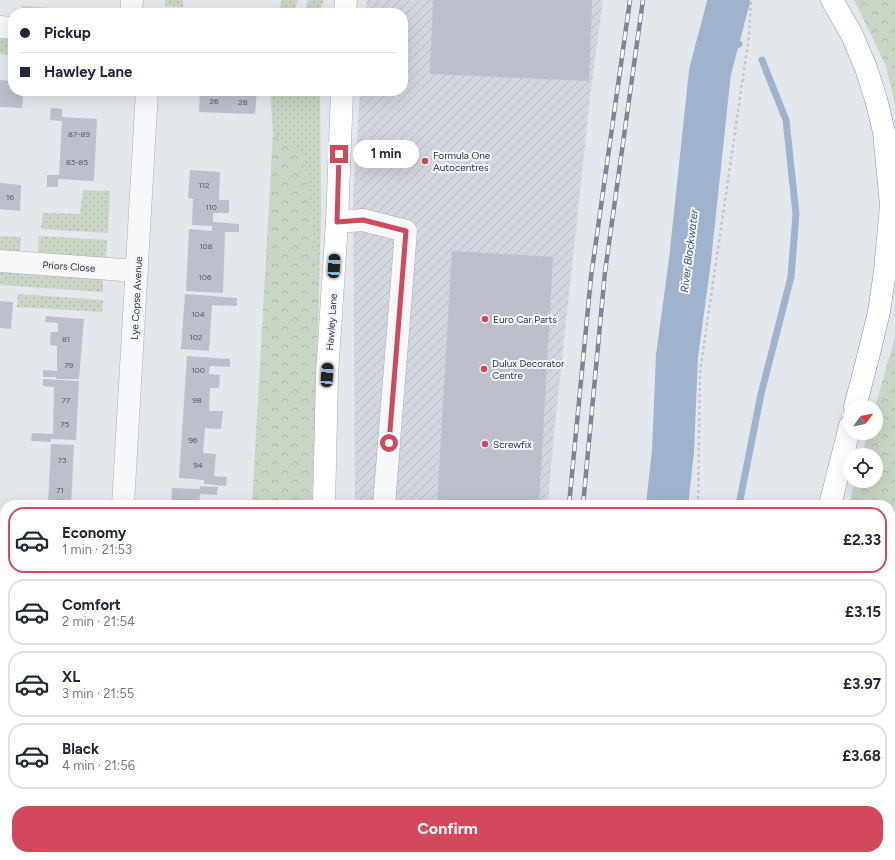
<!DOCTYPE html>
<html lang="en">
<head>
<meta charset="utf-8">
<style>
  body { margin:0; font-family:Figtree,sans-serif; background:#f6f6f7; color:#1f2937; height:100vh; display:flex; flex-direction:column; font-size:15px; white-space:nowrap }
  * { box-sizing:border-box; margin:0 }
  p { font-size:13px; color:#747a83 }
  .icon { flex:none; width:22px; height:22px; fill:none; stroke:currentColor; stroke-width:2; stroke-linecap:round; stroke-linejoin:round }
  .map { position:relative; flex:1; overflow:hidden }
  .sheet { position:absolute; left:0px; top:500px; width:895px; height:360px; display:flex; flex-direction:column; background:#fff; border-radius:16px 16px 0 0; box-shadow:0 4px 16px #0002 }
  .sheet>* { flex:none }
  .banner { position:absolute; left:8px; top:8px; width:400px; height:88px; border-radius:16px; box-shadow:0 4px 16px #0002; display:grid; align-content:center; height:88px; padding:0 12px; background:#fff }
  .needle { width:26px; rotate:58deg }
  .buttons { position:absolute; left:843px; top:400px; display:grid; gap:8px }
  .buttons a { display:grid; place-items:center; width:40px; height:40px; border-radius:50%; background:#fff; box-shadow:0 4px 16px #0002; font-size:20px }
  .end { position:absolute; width:18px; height:18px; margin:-9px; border:5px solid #d1495b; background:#fff; box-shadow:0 0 0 2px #fff }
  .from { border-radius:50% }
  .bubble { position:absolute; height:28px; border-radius:14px; background:#fff; box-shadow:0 4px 16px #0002; font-size:13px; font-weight:700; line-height:28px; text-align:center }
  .car { position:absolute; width:12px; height:24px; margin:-12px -6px; border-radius:5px; box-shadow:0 0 3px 1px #0007; background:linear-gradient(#222 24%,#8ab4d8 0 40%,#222 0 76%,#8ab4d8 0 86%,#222 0) }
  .banner b { display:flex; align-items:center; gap:14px; height:38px; font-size:15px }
  .banner b+b { border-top:1px solid #e0e1e3 }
  .banner i { width:10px; height:10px; background:#1f2937 }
  ul { padding:7px 0 0; list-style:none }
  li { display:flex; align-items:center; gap:12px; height:66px; margin:0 8px 6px; padding:0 4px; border:2px solid #e0e1e3; border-radius:16px }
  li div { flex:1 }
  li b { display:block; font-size:15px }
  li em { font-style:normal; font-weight:700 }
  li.on { border-color:#d1495b }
  li>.icon { width:36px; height:36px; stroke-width:1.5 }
  .button { display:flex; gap:8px; margin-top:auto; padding:8px 12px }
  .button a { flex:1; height:46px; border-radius:16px; background:#d1495b; color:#fff; font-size:16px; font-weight:700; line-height:46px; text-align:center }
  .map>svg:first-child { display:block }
  .built { fill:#d2d6de }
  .industrial { fill:url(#industrial-furrows) }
  .grass { fill:url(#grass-dots) }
  .forest { fill:url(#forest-crowns) }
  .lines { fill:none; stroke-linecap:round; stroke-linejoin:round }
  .stream { stroke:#9fb4cc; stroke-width:7 }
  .river { stroke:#9fb4cc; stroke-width:42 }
  .building { fill:#bbc0ca }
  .minor-casing { stroke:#a9aeb7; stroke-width:23 }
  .major-casing { stroke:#a3abb8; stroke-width:23 }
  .highway-casing { stroke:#8b94a3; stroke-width:23 }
  .path { stroke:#c2c5cb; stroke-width:2.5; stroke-dasharray:3 3; stroke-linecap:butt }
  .minor { stroke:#f7f8fa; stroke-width:22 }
  .major { stroke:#fff; stroke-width:22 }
  .highway { stroke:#fff; stroke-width:22 }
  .rail-casing { stroke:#7d8696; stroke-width:4.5 }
  .rail { stroke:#f4f6f9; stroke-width:3; stroke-dasharray:9; stroke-linecap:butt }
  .route { stroke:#d1495b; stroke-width:5 }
  .poi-dot { fill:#d1495b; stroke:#f4f6f9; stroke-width:1.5 }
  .labels { text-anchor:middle; stroke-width:4; stroke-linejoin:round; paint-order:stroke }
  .number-label { font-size:8px; fill:#4f5766 }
  .poi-label { font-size:10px; fill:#2b3445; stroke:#f4f6f9; text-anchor:start }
  .street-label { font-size:10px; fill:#2b3445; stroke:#f4f6f9 }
  .water-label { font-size:11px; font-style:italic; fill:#34527a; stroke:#f4f6f9 }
</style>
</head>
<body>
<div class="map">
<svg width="895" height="860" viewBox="0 0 895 860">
  <defs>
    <pattern id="industrial-furrows" width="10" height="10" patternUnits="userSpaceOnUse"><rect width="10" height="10" fill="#d2d6de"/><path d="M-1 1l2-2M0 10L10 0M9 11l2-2" fill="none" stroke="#b4b8c0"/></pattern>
    <pattern id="grass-dots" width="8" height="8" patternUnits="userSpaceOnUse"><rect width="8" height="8" fill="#c9d6c5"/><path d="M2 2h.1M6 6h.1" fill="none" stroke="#adb8ab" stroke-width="1.8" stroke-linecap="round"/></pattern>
    <pattern id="forest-crowns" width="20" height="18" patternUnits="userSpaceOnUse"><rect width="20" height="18" fill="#c9d6c5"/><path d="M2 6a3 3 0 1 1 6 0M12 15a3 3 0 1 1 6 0" fill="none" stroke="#adb8ab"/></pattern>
  </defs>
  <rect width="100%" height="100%" fill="#e4e7ec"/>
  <g class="built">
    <path d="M578,855H638L639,860H578Z"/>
    <path d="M749,855H769L770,860H736Z"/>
  </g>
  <g class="industrial">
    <path d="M367,0H603L591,89L552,453L548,505H355L353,198L360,91H403V13H366Z"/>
    <rect x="321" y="855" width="198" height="5"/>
  </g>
  <g class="grass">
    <path d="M165,0H183V7L165,6Z"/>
    <path d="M282,0H298L293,13L278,11Z"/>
    <path d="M308,0H324L319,13H304Z"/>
    <path d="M22,6L96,11V13H22Z"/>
    <path d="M0,39H13V55L0,54Z"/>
    <path d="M270,91H312V94L320,95L321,215L319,294L304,158L273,133Z"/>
    <path d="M83,190L110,191L108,233L41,229L43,213L80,214Z"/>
    <path d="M0,236L21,237L20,255L0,254Z"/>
    <path d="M39,236L107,240L106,259L38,255Z"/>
    <path d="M0,269L103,274V292L0,285Z"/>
    <path d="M18,294L103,300L102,312L17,307Z"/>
    <path d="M5,713V749L0,745V716Z"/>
    <path d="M860,855H882L884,860H862Z"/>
  </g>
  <g class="forest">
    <path d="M854,0H895V104L886,66Z"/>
    <path d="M273,133L304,157L319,294L312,505H252Z"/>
    <path d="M895,337V509L890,523V505H849L855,481H876V455H862L868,433H876L875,407Z"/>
    <path d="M231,855H289L288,860H230Z"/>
  </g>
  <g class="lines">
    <g class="stream">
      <path d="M720,34L739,44"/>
      <path d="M739,505L761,394L791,277L796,214L786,120L762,60"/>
      <path d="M765,855L768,860"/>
    </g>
    <g class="river">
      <path d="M667,505L673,451L677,356L690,260L710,72L729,0"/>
      <path d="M662,855V860"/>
    </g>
  </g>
  <g class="building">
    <path d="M433,0H592L589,81L430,74Z"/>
    <path d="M0,80L13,81V91H23L22,108L0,107Z"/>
    <path d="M200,91H257L255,114L199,112Z"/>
    <path d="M51,108L62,109V117L97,119L94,181L58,179V187H47V175H59L62,121L50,120Z"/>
    <path d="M190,170L220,172L219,200H229V213H213V222L239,224V232H225L223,293L186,291L189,229L212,231V226L192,225L193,199L188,198Z"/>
    <path d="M0,183L21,185L20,211L0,209Z"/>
    <path d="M452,251L553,257L539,505H437Z"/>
    <path d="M185,294L237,298V306L212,305L209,351L181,349Z"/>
    <path d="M0,301L13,302L11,329L0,328Z"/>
    <path d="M46,316L84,319L79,379H56V377H43V370L57,371V346L50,345L51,332H58V323L45,322Z"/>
    <path d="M187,356L230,359V367L210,366L209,374L220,375L219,388H210L209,411H223L221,429L205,428L203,453L216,454L214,476L227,477L226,486L204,484V480L179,478Z"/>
    <path d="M43,379L79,381L76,440L51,439V442L31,441L32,433L53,434L54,387L43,386Z"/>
    <path d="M51,444L74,445L71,505H48Z"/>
    <path d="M200,486L218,487L217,495L200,494L199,505H171L172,488L200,489Z"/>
    <path d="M0,605L4,608L5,607V626L0,622Z"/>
    <path d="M0,627L5,641V652L0,654Z"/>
    <path d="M145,855H169L168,860H144Z"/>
    <rect x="413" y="855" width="90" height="5"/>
  </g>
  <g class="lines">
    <g class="minor-casing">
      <g id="minor">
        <path d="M131,13L132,0"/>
        <path d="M0,27L13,28"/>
        <path d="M337,222L363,220L406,231L384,505"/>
        <path d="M0,261L137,271"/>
        <path d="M123,505L147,91"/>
        <path d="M0,704L5,702"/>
        <path d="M0,757L5,761"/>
        <path d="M81,855L85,860"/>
        <path d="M361,860V855"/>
      </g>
    </g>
    <g class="major-casing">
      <g id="major">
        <path d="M345,13L346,0"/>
        <path d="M324,505L327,375L337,222L342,91"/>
        <path d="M301,860L302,855"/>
      </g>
    </g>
    <g class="highway-casing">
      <g id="highway">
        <path d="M832,0L852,35L866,68L876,99L884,132L891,205L885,271L879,312L869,353L855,407"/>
        <path d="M830,505L850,426"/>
        <path d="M890,591L895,574"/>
        <path d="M890,824L895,838"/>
        <path d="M842,855L844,860"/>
      </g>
    </g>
    <g class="path">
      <path d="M698,505L700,372L749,36L751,0"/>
      <path d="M710,855L711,860"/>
    </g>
    <use href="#minor" class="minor"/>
    <use href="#major" class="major"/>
    <use href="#highway" class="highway"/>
    <g class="rail-casing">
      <g id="rail">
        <path d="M569,505L591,277L630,0"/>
        <path d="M583,505L605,272L643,0"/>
        <path d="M544,860L545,855"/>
        <path d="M554,860L555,855"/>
      </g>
    </g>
    <use href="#rail" class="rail"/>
  </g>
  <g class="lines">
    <path class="route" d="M339,154L337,222L363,220L406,231L389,443"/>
  </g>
  <g class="poi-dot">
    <circle cx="425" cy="161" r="4"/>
    <circle cx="485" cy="319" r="4"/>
    <circle cx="484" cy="369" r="4"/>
    <circle cx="485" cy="444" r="4"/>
  </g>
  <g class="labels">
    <g class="number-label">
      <text x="214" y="104">26</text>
      <text x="243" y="105">28</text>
      <text x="79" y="137">87-89</text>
      <text x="77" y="165">83-85</text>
      <text x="204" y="188">112</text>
      <text x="10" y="200">16</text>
      <text x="211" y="210">110</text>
      <text x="206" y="249">108</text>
      <text x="205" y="280">106</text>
      <text x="198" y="317">104</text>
      <text x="196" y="340">102</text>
      <text x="66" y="342">81</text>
      <text x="69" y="368">79</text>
      <text x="198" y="373">100</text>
      <text x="66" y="403">77</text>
      <text x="197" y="403">98</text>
      <text x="65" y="427">75</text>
      <text x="193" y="443">96</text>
      <text x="62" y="463">73</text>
      <text x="198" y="468">94</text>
      <text x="60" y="493">71</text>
    </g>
    <g class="poi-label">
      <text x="433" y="159">Formula One<tspan x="433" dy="12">Autocentres</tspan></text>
      <text x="493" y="323">Euro Car Parts</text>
      <text x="492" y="367">Dulux Decorator<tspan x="492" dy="12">Centre</tspan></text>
      <text x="493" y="448">Screwfix</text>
    </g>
    <g class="street-label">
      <text transform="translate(69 266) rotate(4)" y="4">Priors Close</text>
      <text transform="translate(136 298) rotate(-87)" y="4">Lye Copse Avenue</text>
      <text transform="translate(331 322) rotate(-86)" y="4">Hawley Lane</text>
    </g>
    <g class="water-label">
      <text transform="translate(689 251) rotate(-83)" y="4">River Blackwater</text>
    </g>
  </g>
</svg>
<div class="buttons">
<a><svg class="needle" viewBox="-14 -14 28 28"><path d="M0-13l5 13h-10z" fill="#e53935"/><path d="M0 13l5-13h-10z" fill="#747a83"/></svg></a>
<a><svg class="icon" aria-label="locate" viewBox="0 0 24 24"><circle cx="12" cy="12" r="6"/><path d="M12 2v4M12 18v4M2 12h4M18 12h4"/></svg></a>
</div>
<i class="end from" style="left:389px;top:443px"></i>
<i class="end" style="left:339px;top:154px"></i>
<div class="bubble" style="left:353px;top:140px;width:66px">1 min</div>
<i class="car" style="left:334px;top:266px;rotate:3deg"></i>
<i class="car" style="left:327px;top:375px;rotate:4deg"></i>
<div class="banner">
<b><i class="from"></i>Pickup</b>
<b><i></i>Hawley Lane</b>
</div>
<section class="sheet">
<ul>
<li class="on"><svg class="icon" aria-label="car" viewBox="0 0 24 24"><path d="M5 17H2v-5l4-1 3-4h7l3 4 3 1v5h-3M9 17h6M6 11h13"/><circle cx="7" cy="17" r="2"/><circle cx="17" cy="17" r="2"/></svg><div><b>Economy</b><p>1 min · 21:53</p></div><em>£2.33</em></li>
<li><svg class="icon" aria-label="car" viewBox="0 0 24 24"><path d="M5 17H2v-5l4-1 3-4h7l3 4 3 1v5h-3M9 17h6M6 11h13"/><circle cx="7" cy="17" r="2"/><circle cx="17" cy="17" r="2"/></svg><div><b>Comfort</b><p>2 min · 21:54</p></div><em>£3.15</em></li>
<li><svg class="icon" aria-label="car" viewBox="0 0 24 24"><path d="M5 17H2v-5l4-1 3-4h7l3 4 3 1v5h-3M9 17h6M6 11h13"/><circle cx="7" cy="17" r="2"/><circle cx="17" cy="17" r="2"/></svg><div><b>XL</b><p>3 min · 21:55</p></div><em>£3.97</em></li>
<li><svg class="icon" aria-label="car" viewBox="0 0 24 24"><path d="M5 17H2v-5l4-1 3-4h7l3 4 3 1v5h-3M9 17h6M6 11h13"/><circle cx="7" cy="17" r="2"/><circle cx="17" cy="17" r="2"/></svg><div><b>Black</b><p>4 min · 21:56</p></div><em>£3.68</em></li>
</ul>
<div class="button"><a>Confirm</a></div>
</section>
</div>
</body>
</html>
